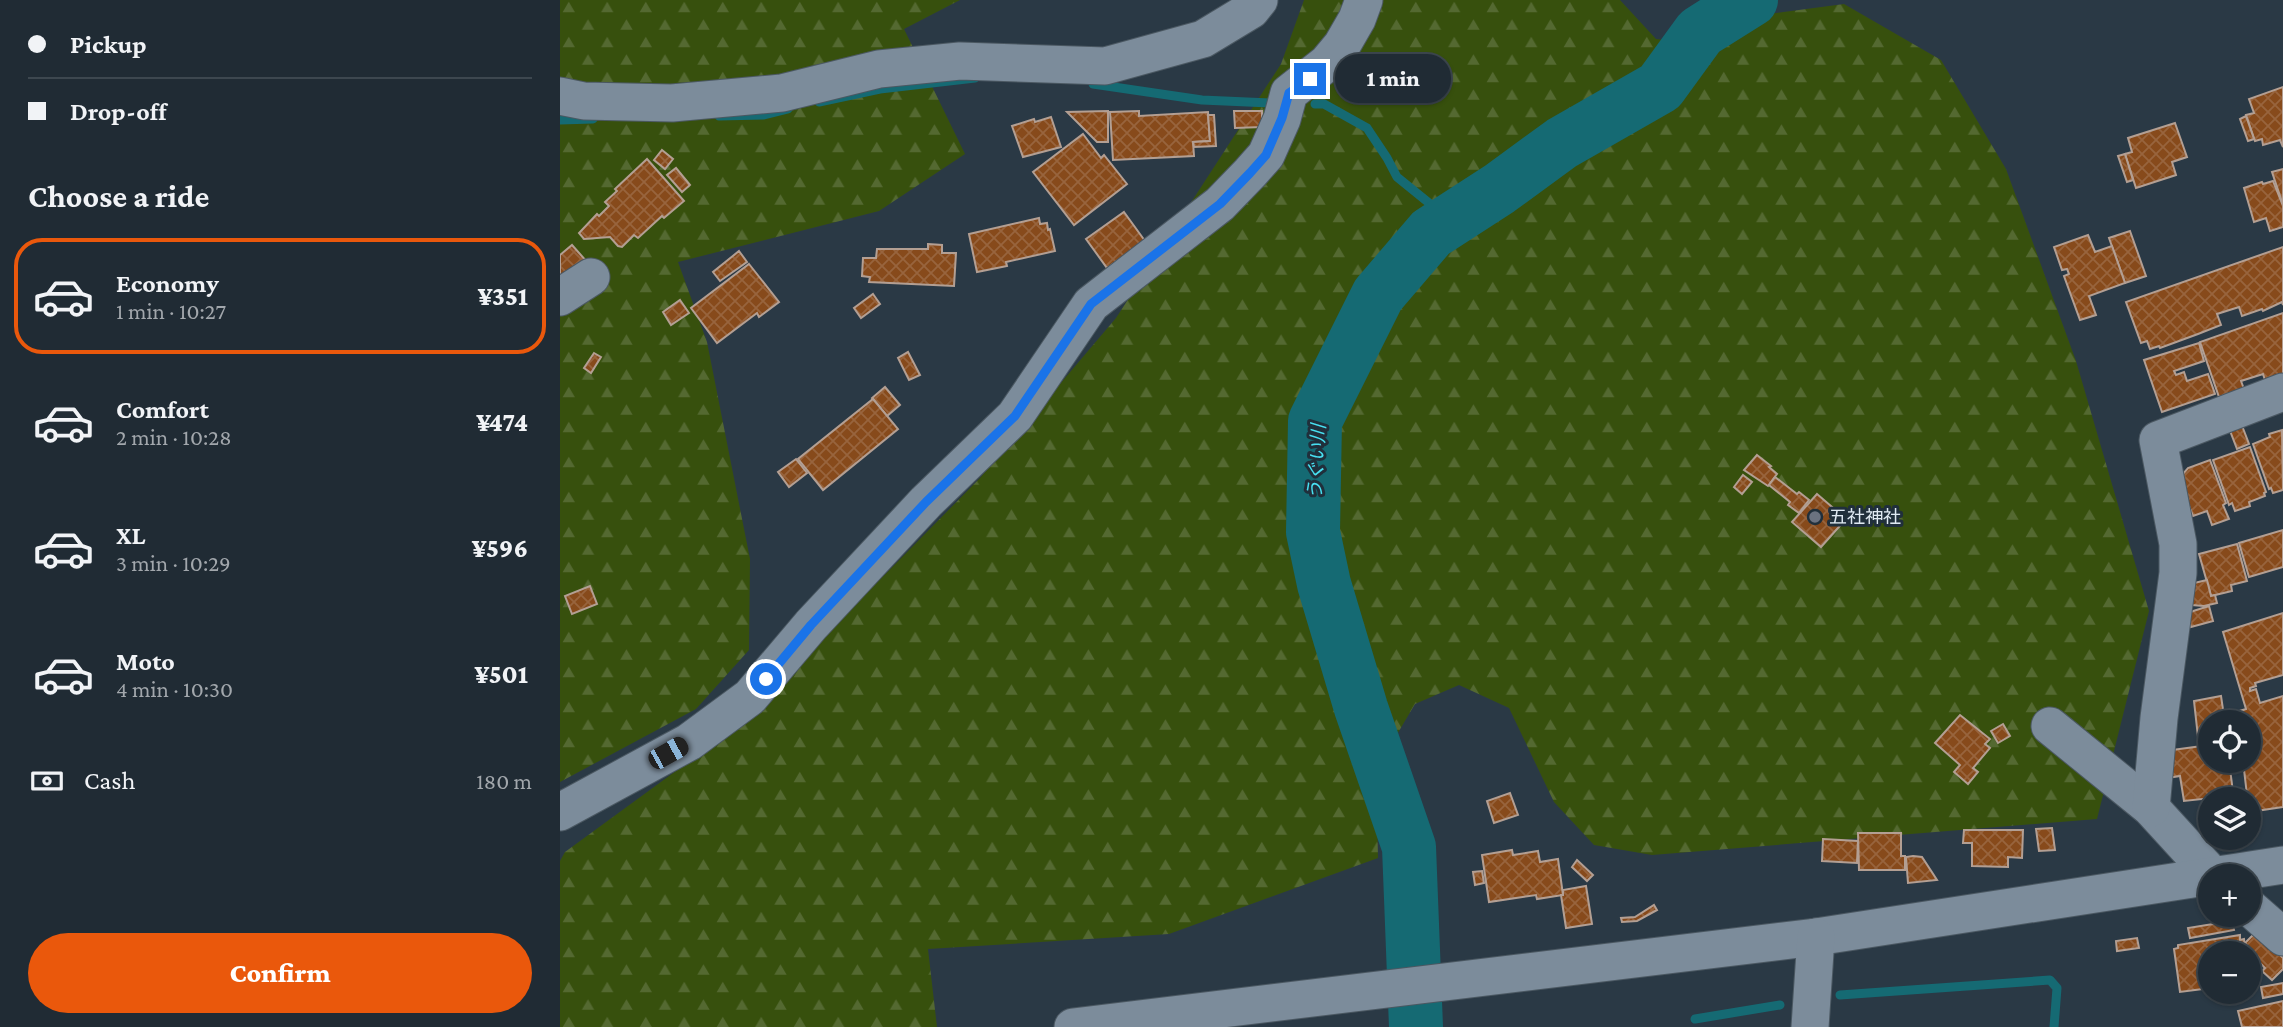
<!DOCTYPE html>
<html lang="en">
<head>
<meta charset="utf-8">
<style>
  body { margin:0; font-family:"Crimson Pro","Noto Sans JP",serif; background:#28333c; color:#f1f3f6; height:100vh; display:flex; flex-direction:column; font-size:26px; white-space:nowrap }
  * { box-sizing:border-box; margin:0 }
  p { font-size:23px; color:#a2a7ac }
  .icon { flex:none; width:38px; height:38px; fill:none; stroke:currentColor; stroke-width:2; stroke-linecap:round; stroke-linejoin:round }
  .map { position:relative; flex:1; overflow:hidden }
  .drawer { display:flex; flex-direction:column; background:#202b34; width:560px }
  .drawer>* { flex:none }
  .top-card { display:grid; align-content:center; height:154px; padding:0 28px; background:#202b34 }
  .tools { position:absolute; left:1638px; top:710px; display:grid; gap:14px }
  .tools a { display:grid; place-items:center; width:63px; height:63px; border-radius:50%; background:#202b34; box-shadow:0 2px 5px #0004,0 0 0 2px #3d474f; font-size:35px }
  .end { position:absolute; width:32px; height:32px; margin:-16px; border:9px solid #1a73e8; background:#fff; box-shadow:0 0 0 4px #fff }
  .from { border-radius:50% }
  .bubble { position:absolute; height:49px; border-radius:24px; background:#202b34; box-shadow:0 2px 5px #0004,0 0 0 2px #3d474f; font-size:23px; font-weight:800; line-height:49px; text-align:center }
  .car { position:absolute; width:21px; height:42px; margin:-21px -10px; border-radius:9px; box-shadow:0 0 5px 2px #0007; background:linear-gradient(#222 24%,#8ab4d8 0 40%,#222 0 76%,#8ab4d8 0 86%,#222 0) }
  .top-card b { display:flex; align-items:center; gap:24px; height:66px; font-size:26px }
  .top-card b+b { border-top:2px solid #3d474f }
  .top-card i { width:18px; height:18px; background:#f1f3f6 }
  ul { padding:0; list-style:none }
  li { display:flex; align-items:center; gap:21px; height:116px; margin:0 14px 10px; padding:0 14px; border:4px solid transparent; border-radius:28px }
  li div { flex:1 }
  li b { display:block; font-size:26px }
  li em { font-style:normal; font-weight:800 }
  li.current { border-color:#ea580c }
  li>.icon { width:63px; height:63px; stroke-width:1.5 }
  h2 { padding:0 28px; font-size:32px; line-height:84px }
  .pay { display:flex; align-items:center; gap:18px; height:77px; padding:0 28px; font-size:26px }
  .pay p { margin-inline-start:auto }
  .button { display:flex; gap:14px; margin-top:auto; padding:14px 28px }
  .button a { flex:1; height:80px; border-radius:42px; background:#ea580c; color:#fff; font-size:28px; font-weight:800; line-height:80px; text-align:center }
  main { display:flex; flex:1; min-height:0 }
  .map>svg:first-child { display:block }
  .forest { fill:url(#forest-firs) }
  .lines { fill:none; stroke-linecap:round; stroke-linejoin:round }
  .stream { stroke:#156a73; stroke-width:9 }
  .river { stroke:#156a73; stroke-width:54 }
  .building { fill:url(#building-cross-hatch); stroke:#b39f93; stroke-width:2 }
  .minor-casing { stroke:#4b5862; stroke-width:39 }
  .minor { stroke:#7c8c9b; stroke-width:37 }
  .route { stroke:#1a73e8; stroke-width:9 }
  .worship-dot { fill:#6b7280; stroke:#202f3b; stroke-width:2.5 }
  .labels { text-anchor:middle; stroke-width:6; stroke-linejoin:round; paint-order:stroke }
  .poi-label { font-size:18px; fill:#dfe9f1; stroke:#202f3b; text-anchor:start }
  .water-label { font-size:19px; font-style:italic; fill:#48e0f1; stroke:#202f3b }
</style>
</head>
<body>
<main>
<section class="drawer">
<div class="top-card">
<b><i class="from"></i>Pickup</b>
<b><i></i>Drop-off</b>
</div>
<h2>Choose a ride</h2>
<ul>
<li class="current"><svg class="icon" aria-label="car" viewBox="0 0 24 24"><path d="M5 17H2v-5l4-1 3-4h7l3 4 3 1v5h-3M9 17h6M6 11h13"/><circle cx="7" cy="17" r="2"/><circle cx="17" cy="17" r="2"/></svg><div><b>Economy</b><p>1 min · 10:27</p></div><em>¥351</em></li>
<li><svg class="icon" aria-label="car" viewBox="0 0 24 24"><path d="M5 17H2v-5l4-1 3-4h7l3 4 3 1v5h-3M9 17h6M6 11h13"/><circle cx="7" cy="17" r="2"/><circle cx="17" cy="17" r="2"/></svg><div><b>Comfort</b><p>2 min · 10:28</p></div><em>¥474</em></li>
<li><svg class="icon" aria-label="car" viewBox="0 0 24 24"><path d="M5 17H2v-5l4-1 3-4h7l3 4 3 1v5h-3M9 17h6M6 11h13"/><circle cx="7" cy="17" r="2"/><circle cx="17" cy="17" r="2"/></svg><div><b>XL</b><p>3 min · 10:29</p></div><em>¥596</em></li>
<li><svg class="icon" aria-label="car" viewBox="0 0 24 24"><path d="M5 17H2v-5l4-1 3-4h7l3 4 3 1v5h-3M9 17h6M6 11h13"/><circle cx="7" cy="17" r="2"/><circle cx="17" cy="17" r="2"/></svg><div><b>Moto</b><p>4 min · 10:30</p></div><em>¥501</em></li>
</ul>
<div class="pay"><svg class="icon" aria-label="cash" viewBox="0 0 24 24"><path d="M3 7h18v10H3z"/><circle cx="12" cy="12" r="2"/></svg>Cash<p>180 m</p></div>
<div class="button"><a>Confirm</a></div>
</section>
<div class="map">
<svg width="1723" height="1027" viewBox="0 0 1723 1027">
  <defs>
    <pattern id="forest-firs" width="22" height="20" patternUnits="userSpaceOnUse" patternTransform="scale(1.75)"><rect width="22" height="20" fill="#37500d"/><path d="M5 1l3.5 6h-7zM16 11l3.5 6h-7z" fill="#546931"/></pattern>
    <pattern id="building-cross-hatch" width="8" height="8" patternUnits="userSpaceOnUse" patternTransform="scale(1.75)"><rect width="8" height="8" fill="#874a1b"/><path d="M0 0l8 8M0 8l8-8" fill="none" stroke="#98643d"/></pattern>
  </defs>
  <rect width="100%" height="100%" fill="#2a3945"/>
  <g class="forest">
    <path d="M0,0H400L344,29L405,154L319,211L118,262L147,342L190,559L189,650L136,709L0,782Z"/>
    <path d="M744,0H1060L1096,39L1136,43L1186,17L1284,4L1381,60L1446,169L1516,361L1589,611L1537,819L1092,855L1034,845L994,802L949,708L899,685L855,704L816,770L818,858L609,934L368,949L377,1027H0V861L5,852L172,730L420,478L556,318L721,64Z"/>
  </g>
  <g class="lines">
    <g class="stream">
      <path d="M533,84L642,100L710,103"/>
      <path d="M259,102L320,89L415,78"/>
      <path d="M755,104H764L807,128L827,158L837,177L890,220"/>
      <path d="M159,116L204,115L228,109"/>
      <path d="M0,120L33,119"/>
      <path d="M1280,995L1490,980L1497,988L1494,1027"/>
      <path d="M1135,1019L1220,1005"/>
    </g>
    <path class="river" d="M856,1027L849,847L801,708L764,584L753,532L755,421L818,295L871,233L939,189L1002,143L1100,87L1140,32L1191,0"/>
  </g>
  <g class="building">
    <path d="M1723,87V147L1720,140L1703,145L1702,139L1695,141L1686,115L1694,113L1689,99Z"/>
    <path d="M548,111V142H537L507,112Z"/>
    <path d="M579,111V116L648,112L650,141L633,142L634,156L553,160L550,112Z"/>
    <path d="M674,111H702V127L675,128Z"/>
    <path d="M648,115H654L656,146L634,147L633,142L650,141Z"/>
    <path d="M1686,116L1694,139L1688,141L1680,119Z"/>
    <path d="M491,117L501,147L463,157L452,126L474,119L475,122Z"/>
    <path d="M1615,123L1627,157L1612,162L1616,175L1576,188L1565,154L1572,152L1568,138Z"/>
    <path d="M523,134L541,158L544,155L567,184L514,225L473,172Z"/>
    <path d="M102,150L113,159L105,169L94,160Z"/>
    <path d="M1565,154L1573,180L1567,182L1558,156Z"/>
    <path d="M87,159L124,201L104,218L102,216L78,238L74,235L62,247L58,246L50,237L24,239L19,233L37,214L39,216L49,206L45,202L57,191L55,189Z"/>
    <path d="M116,168L130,185L122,192L107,175Z"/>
    <path d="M1723,169V205L1712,172Z"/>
    <path d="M1713,181L1723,206V227L1710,231L1706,218L1694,222L1684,188L1702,182L1703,184Z"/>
    <path d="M564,212L585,241L547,268L526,239Z"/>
    <path d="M479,218L480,224L487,223L488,230L490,229L495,251L446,262L447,266L417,272L409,234Z"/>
    <path d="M1570,231L1586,276L1565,283L1549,238Z"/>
    <path d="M1528,235L1535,252L1552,246L1565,283L1529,296L1536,315L1520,320L1504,276L1509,274L1507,269L1502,270L1494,247Z"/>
    <path d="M368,244L382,245V253H396L394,286L309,282L310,277L302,276L303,258H316L317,249H368Z"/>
    <path d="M12,245L28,263L0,280V255Z"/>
    <path d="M1723,247V305L1722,302L1703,311L1702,309L1682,316L1679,307L1657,314L1661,325L1638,334L1600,348L1599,346L1590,349L1587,341L1581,343L1566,302Z"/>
    <path d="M179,251L187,262L160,281L153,272Z"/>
    <path d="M189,264L219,302L199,317L197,313L157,343L131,308Z"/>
    <path d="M313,294L320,304L301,318L294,308Z"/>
    <path d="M120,300L129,313L111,325L103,312Z"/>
    <path d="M1723,313V381L1707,386L1703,374L1681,381L1684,389L1659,397L1640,342Z"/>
    <path d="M1639,343L1644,361L1614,371L1616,375L1624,372L1627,381L1648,374L1655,394L1602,412L1584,360Z"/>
    <path d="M348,352L360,375L349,380L338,358Z"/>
    <path d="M34,353L41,357L31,373L24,368Z"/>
    <path d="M325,387L340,405L327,416L312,398Z"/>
    <path d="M313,399L338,429L263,490L238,459Z"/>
    <path d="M1681,423L1689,444L1677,449L1669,428Z"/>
    <path d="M1722,430L1723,490L1713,493L1711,488L1709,489L1693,444L1710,437L1709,434Z"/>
    <path d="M1690,447L1706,492L1704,493L1705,496L1689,502L1690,506L1675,511L1672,503L1669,505L1653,460Z"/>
    <path d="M1197,455L1211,466L1209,467L1217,474L1208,486L1184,470Z"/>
    <path d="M236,459L247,473L229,487L218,472Z"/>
    <path d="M1650,460L1666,503L1663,505L1669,519L1652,525L1647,511L1633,516L1624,493L1622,475L1628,468Z"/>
    <path d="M1183,475L1192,482L1182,494L1174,487Z"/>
    <path d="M1215,477L1237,494L1239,492L1249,500L1239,513L1228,505L1230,502L1209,485Z"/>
    <path d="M1257,494L1286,519L1261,547L1232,522Z"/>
    <path d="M1723,530V567L1689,577L1679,543Z"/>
    <path d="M1677,544L1687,581L1671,585L1672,591L1651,596L1639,554Z"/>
    <path d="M1647,580L1651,596L1655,595L1657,603L1644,606L1632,605L1634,583Z"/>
    <path d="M30,586L37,604L12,614L5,596Z"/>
    <path d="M1649,606L1653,621L1631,627L1627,613Z"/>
    <path d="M1723,613V675L1695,683L1696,686L1690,688V691L1696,689L1700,703L1723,696V807L1689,812L1683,761H1689V723H1677L1676,712L1686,709L1663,632Z"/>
    <path d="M1661,696L1665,723H1650V736L1638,737L1634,701Z"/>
    <path d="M1400,715L1430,739L1425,744L1430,748L1413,768L1418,772L1408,784L1394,772L1400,765L1375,743Z"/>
    <path d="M1443,724L1450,736L1438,743L1431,731Z"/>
    <path d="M1650,745V761H1669L1674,800H1651V798L1624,801L1620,776L1607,778L1604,751Z"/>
    <path d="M950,793L958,815L934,823L927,801Z"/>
    <path d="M1492,828L1495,850L1479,851L1476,829Z"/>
    <path d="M1404,830H1463L1462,858L1448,857V867L1412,866V843H1403Z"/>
    <path d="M1298,833H1341V856H1345V870H1299Z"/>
    <path d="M1263,839L1298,841L1297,863L1262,861Z"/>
    <path d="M952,850L953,855L978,851L980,862L998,859L1003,895L977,899L976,895L929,902L922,855Z"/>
    <path d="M1353,856L1362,857L1377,880L1348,883L1346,857Z"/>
    <path d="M1017,860L1033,875L1027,881L1012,867Z"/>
    <path d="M922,871L924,883L915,885L913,872Z"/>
    <path d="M1026,886L1032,924L1006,928L1001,895H1003V890Z"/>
    <path d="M1094,905L1097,910L1077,921L1062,922L1061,918L1075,917Z"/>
    <path d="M1672,921L1674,930L1630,938L1628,928Z"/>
    <path d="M1696,932L1723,958V969L1712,980L1702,971L1705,968L1690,953L1692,951L1685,943Z"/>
    <path d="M1680,935V940L1684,939L1686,954H1650V988L1620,992L1614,949L1618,948V945Z"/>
    <path d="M1577,938L1579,948L1557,951L1556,941Z"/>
    <path d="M1723,983V994L1703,998L1701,987Z"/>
    <path d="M1723,1001V1027H1682L1678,1011Z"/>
  </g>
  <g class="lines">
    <g class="minor-casing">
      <g id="minor">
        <path d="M0,96L24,101L112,103L222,93L319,69L400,61L545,66L643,39L691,10L699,0"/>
        <path d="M0,297L31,277"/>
        <path d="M1490,726L1591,808L1654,877"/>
        <path d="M1591,808L1599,718L1618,573V544L1598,440L1723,392"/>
        <path d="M0,812L129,742L190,697L251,625L366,502L455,416L531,304L660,204L690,173L706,155L722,119L729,93L767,63L782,45L797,19L804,0"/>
        <path d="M1689,907L1723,937"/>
        <path d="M513,1027L1256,937L1723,865"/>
        <path d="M1250,1027L1256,937"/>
      </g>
    </g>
    <use href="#minor" class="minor"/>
  </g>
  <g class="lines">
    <path class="route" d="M206,679L251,625L366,502L455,416L531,304L660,204L690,173L706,155L722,118L729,93L750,79"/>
  </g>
  <circle class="worship-dot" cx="1255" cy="517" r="7"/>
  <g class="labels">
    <g class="poi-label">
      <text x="1269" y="523">五社神社</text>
    </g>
    <g class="water-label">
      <text transform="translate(756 462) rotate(-87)" y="7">うぐい川</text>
    </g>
  </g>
</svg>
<div class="tools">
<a><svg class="icon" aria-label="locate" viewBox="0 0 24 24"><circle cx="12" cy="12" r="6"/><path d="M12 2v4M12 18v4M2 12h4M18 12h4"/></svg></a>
<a><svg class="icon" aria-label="layers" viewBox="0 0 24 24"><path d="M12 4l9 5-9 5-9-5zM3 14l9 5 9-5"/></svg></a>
<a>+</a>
<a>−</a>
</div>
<i class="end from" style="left:206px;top:679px"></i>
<i class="end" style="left:750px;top:79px"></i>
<div class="bubble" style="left:775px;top:54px;width:116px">1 min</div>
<i class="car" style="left:108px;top:753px;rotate:61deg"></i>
</div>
</main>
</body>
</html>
